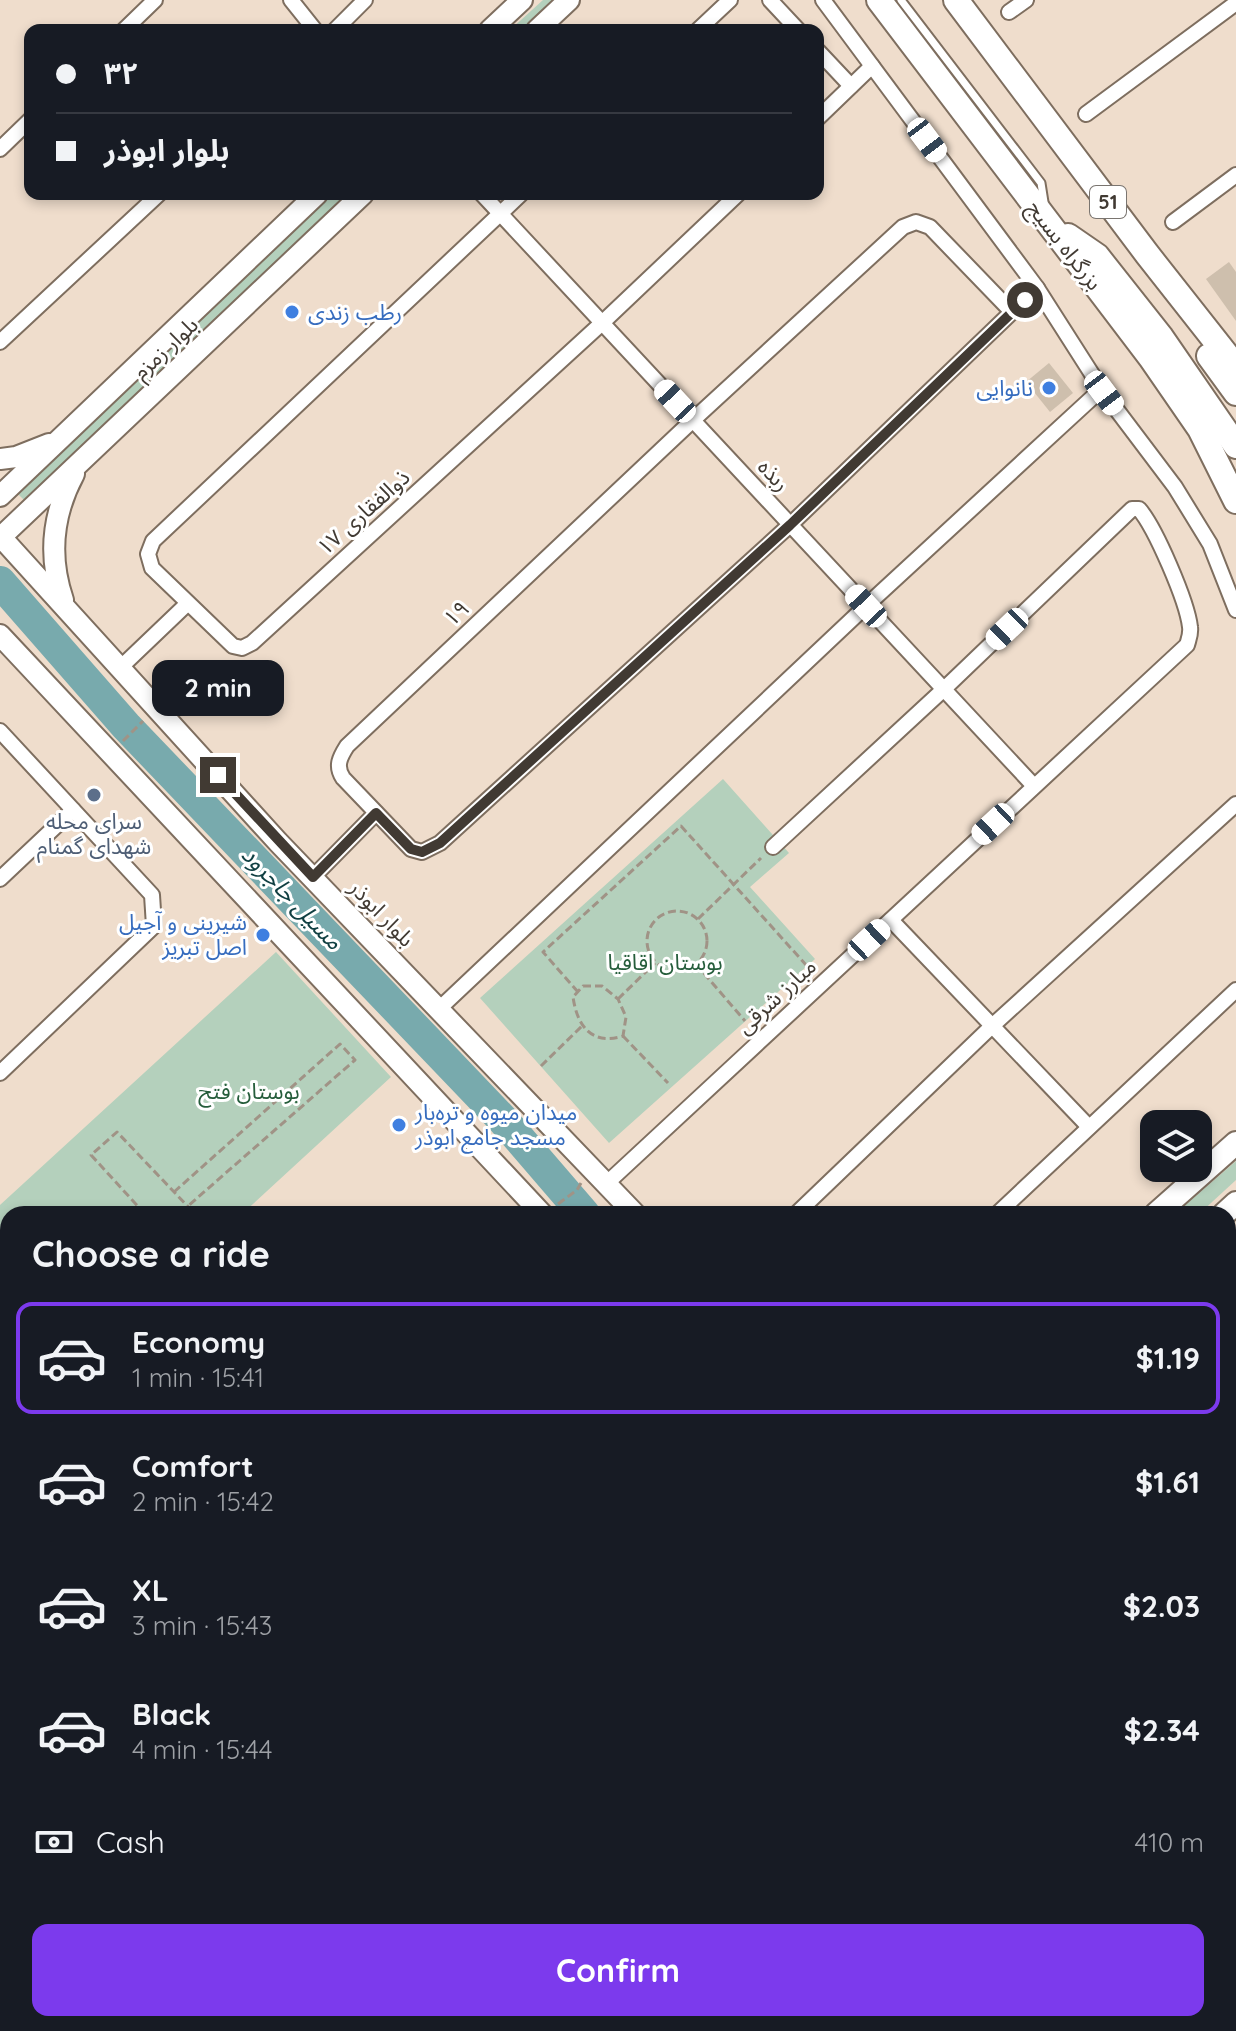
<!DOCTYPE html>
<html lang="en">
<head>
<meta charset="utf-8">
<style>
  body { margin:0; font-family:Quicksand,"Noto Sans Arabic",sans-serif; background:#242831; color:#f1f3f6; height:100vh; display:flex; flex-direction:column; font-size:30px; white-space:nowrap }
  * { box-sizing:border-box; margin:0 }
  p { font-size:26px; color:#9ea1a6 }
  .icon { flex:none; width:44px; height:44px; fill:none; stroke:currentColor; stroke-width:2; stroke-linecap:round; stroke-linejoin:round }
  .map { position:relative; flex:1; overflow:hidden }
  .details { position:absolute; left:0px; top:1206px; width:1236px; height:826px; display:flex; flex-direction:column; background:#171b24; border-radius:24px 24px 0 0; box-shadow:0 4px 12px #0003 }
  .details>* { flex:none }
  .top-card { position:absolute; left:24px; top:24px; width:800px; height:176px; border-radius:16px; box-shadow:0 4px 12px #0003; display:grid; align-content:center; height:176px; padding:0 32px; background:#171b24 }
  .buttons { position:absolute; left:1140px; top:1110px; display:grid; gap:16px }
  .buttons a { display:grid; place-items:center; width:72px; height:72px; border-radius:16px; background:#171b24; box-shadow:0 4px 12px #0003; font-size:40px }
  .end { position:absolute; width:36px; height:36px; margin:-18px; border:10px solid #413a33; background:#fff; box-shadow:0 0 0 4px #fff }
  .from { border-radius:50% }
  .bubble { position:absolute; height:56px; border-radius:16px; background:#171b24; box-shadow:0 4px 12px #0003; font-size:26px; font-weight:800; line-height:56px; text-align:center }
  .car { position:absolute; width:24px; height:48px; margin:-24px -12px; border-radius:10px; box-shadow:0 0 6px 2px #0007; background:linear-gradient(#fff 24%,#345 0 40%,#fff 0 76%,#345 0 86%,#fff 0) }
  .top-card b { display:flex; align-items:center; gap:28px; height:76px; font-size:30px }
  .top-card b+b { border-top:2px solid #363941 }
  .top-card i { width:20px; height:20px; background:#f1f3f6 }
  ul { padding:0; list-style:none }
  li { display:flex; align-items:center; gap:24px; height:112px; margin:0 16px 12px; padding:0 16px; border:4px solid transparent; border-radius:16px }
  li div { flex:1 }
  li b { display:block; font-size:30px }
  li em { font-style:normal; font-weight:800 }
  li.on { border-color:#7c3aed }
  li>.icon { width:72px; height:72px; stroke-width:1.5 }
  h2 { padding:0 32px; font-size:36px; line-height:96px }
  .pay { display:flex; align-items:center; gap:20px; height:88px; padding:0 32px; font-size:30px }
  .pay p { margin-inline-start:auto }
  .primary-button { display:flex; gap:16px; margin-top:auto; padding:16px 32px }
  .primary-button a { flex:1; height:92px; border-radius:16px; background:#7c3aed; color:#fff; font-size:32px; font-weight:800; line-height:92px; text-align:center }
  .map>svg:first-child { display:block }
  .green { fill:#b4d0bc }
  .forest { fill:#8fb299 }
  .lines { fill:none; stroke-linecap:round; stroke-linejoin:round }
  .river { stroke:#78aaad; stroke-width:32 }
  .building { fill:#cebfad }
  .service-casing { stroke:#7e6e5f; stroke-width:11 }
  .minor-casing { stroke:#7e6e5f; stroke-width:18 }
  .secondary-casing { stroke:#7e6e5f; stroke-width:24 }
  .primary-casing { stroke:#7e6e5f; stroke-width:26 }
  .trunk-casing { stroke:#7e6e5f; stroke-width:28 }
  .path { stroke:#a09386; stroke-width:3; stroke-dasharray:8 4; stroke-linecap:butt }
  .service { stroke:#fff; stroke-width:7 }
  .minor { stroke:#fff; stroke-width:14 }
  .secondary { stroke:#fff; stroke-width:20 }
  .primary { stroke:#fff; stroke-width:22 }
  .trunk { stroke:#fff; stroke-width:24 }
  .route { stroke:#413a33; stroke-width:10 }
  .shop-dot { fill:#3f7fe0; stroke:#fff; stroke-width:3 }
  .service-dot { fill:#5c6f8a; stroke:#fff; stroke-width:3 }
  .labels { text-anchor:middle; stroke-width:6; stroke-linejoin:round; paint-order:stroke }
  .shield { fill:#fff; stroke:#7a7570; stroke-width:2 }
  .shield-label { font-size:20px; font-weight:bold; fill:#413a33 }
  .street-label { font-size:22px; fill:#413a33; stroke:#fff }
  .shop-label { font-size:22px; fill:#366cbe; stroke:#fff; text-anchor:start }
  .service-label { font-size:22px; fill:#4e5e75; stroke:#fff }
  .park-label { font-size:22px; fill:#255d3b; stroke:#fff }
  .water-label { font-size:24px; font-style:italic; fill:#103f42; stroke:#fff }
</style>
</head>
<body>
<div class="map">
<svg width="1236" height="2031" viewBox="0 0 1236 2031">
  <rect width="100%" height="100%" fill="#efddcc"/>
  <g class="green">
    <path d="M543,0H556L524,30H510Z"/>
    <path d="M333,194H349L24,500L17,493Z"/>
    <path d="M723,779L789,853L750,887L815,959L609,1143L480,998Z"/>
    <path d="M276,952L391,1077L242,1214H8V1660L0,1652V1205Z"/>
    <path d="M1236,1161V1180L1199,1214H1175Z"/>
  </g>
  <path class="forest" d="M1236,1579V1677L1228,1669V1587Z"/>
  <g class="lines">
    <g class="river">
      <path d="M0,582L126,726L504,1121L584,1214"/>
      <path d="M1228,1901L1236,1910"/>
    </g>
  </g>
  <g class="building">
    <path d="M1229,262L1236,272V321L1206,279Z"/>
    <path d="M1049,363L1073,393L1050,412L1026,382Z"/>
  </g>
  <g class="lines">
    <g class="service-casing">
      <path id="service" d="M901,0L1041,183L1044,202"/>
    </g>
    <g class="minor-casing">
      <g id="minor">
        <path d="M291,0L315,30"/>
        <path d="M770,0L798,30"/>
        <path d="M823,0L1037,288L1104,393L1175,487L1210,544L1236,610"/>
        <path d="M1009,12L1026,0"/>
        <path d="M124,30L155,0"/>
        <path d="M335,30L365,0"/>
        <path d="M698,30L730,0"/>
        <path d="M818,51L851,86"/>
        <path d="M1086,114L1236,3"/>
        <path d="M818,118L872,66"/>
        <path d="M0,149L30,120"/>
        <path d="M482,194L1034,786"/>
        <path d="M521,194L153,541L148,554L152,568L233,646L242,648L252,643L602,323L738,194"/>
        <path d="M1173,222L1236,175"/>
        <path d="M1012,312L930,227L916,222L903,227L693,420L347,746C340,757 335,766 343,778L411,849L422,852L440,843L790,525L1037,288"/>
        <path d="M0,342L159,194"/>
        <path d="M120,668L187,604"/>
        <path d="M0,731L152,895L154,926L0,1073"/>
        <path d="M313,877L376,813"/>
        <path d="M0,879L73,810"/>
        <path d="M891,920L1089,1127"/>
        <path d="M440,1008L866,606L1094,396L1104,393"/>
        <path d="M606,1184L1187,645C1189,638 1191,634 1190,627C1187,601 1155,527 1139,509H1132L944,689L773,847"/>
        <path d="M796,1214L992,1026L1236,804"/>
        <path d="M997,1214L1236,990"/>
        <path d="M1228,1267L1236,1276"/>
        <path d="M1228,1374L1236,1367"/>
        <path d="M1228,1555L1236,1548"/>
        <path d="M0,1681L8,1690"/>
        <path d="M0,1761L8,1753"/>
        <path d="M1228,1766L1236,1758"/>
        <path d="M0,1963L8,1955"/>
        <path d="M788,2024L795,2031"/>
        <path d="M118,2031L126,2024"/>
        <path d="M524,2031L531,2024"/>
        <path d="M732,2031L740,2024"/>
        <path d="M942,2031L950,2024"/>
      </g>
    </g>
    <g class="secondary-casing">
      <g id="secondary">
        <path d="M490,30L522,0"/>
        <path d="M537,30L569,0"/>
        <path d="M0,459L16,457L49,444"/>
        <path d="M0,496L317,194"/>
        <path d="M0,536L278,842L635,1214"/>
        <path d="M0,538L363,194"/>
        <path d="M63,600C48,556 52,515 74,474"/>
        <path d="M0,635L542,1214"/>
        <path d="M1228,1854L1236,1863"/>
        <path d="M1228,1949L1236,1957"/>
      </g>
    </g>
    <g class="primary-casing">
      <g id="primary">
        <path d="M1156,1214L1236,1143"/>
        <path d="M1224,1214L1236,1203"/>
        <path d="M278,2031L286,2024"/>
        <path d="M356,2031L363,2024"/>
      </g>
    </g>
    <g class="trunk-casing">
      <g id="trunk">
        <path d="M879,0L1151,358L1200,429L1236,501"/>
        <path d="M956,0L1147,254L1236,367"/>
        <path d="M1068,236L1097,256L1161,337L1236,446"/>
        <path d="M1209,356L1236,393"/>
      </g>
    </g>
    <g class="path">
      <path d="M123,741L143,721"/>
      <circle cx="677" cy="941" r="30"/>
      <path d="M698,919L761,858"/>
      <path d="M696,964L745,1021"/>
      <path d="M583,986H602L618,999L626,1017L623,1036C591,1046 577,1025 573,997Z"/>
      <path d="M578,992L543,952L681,826L807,966"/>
      <path d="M618,999L655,963"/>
      <path d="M623,1036L668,1083"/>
      <path d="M541,1066L582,1026"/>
      <path d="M174,1192L340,1044L355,1060L188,1206"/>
      <path d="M558,1204L577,1190L581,1183"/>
      <path d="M145,1214L91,1155L117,1132L195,1214"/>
      <path d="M0,1320L8,1314"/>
      <path d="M0,1430L8,1423"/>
      <path d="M0,1520H8"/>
      <path d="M0,1590L8,1599"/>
    </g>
    <use href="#service" class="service"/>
    <use href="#minor" class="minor"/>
    <use href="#secondary" class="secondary"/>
    <use href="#primary" class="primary"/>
    <use href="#trunk" class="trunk"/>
  </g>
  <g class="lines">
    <path class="route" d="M218,775L313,877L376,813L411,849L422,852L440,843L790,525L1025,300"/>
  </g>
  <g class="shop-dot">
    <circle cx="292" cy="312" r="8"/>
    <circle cx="1049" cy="388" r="8"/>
    <circle cx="263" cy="935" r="8"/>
    <circle cx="399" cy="1125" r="8"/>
  </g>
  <circle class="service-dot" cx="94" cy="795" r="8"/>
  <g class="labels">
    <rect class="shield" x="1090" y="186" width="36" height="32" rx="6"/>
    <g class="shield-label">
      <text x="1108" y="209">51</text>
    </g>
    <g class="street-label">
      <text transform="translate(1065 245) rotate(52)" y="8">بزرگراه بسیج</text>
      <text transform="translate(165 348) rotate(-43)" y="8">بلوار زمزم</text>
      <text transform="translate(774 475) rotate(47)" y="8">ربذه</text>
      <text transform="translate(363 512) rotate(-42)" y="8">ذوالفقاری ۱۷</text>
      <text transform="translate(456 613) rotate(-43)" y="8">۱۹</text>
      <text transform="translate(382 913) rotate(46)" y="8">بلوار ابوذر</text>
      <text transform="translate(776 996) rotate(-43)" y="8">مبارز شرقی</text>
    </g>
    <g class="shop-label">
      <text x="308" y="320">رطب زندی</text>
      <text x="1033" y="396" text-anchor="end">نانوایی</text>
      <text x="247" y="930" text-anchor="end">شیرینی و آجیل<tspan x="247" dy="25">اصل تبریز</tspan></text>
      <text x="415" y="1120">میدان میوه و تره‌بار<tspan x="415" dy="25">مسجد جامع ابوذر</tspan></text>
    </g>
    <g class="service-label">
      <text x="94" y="829">سرای محله<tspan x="94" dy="25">شهدای گمنام</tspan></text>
    </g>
    <g class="park-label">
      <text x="665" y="970">بوستان اقاقیا</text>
      <text x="249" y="1099">بوستان فتح</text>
    </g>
    <g class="water-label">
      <text transform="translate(292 898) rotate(46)" y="8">مسیل جاجرود</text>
    </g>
  </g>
</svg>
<div class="buttons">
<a><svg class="icon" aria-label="layers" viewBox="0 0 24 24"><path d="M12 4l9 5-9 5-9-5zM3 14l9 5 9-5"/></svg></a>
</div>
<i class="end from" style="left:1025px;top:300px"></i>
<i class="end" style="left:218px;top:775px"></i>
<div class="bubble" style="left:152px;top:660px;width:132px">2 min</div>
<i class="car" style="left:927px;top:140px;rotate:143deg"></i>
<i class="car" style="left:1104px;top:393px;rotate:143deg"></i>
<i class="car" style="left:675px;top:401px;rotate:317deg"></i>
<i class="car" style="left:866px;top:606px;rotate:317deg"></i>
<i class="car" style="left:1007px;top:629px;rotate:226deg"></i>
<i class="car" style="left:993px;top:824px;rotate:227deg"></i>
<i class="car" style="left:869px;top:940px;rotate:47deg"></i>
<div class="top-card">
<b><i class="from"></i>۳۲</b>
<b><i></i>بلوار ابوذر</b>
</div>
<section class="details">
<h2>Choose a ride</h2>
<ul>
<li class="on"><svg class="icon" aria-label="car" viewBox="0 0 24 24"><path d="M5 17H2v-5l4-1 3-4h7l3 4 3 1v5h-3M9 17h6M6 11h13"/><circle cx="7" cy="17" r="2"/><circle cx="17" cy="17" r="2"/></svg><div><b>Economy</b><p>1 min · 15:41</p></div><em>$1.19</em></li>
<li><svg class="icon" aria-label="car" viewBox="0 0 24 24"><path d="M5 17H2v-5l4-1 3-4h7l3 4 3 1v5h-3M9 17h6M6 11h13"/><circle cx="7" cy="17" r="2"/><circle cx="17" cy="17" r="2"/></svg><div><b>Comfort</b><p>2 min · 15:42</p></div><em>$1.61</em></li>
<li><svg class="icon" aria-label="car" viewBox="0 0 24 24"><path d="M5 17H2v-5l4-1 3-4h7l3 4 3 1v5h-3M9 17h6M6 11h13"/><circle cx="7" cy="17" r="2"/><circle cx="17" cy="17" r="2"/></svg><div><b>XL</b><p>3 min · 15:43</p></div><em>$2.03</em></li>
<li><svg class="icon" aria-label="car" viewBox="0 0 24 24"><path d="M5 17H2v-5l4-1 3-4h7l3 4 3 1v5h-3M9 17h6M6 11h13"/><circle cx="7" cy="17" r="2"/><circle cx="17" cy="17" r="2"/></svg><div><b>Black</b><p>4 min · 15:44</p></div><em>$2.34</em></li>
</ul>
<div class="pay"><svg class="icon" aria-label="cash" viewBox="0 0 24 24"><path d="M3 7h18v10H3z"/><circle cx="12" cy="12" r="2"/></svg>Cash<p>410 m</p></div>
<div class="primary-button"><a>Confirm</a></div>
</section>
</div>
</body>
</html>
